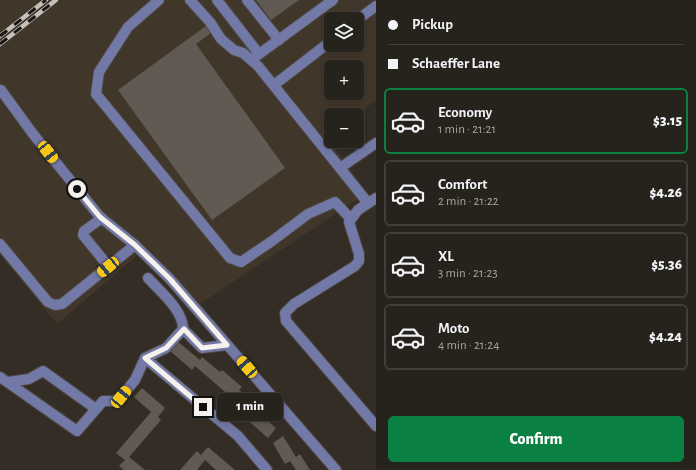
<!DOCTYPE html>
<html lang="en">
<head>
<meta charset="utf-8">
<style>
  body { margin:0; font-family:"Alegreya Sans",sans-serif; background:#2e2a25; color:#f1f3f6; height:100vh; display:flex; flex-direction:column; font-size:15px; white-space:nowrap }
  * { box-sizing:border-box; margin:0 }
  p { font-size:13px; color:#a4a4a3 }
  .icon { flex:none; width:22px; height:22px; fill:none; stroke:currentColor; stroke-width:2; stroke-linecap:round; stroke-linejoin:round }
  .map { position:relative; flex:1; overflow:hidden }
  .details { display:flex; flex-direction:column; background:#26221c; width:320px }
  .details>* { flex:none }
  .hud { display:grid; align-content:center; height:88px; padding:0 12px; background:#26221c }
  .controls { position:absolute; left:324px; top:12px; display:grid; gap:8px }
  .controls a { display:grid; place-items:center; width:40px; height:40px; border-radius:6px; background:#26221c; box-shadow:0 2px 6px #0003,0 0 0 1px #423f3b; font-size:20px }
  .end { position:absolute; width:18px; height:18px; margin:-9px; border:5px solid #f5f1ec; background:#111; box-shadow:0 0 0 2px #111 }
  .from { border-radius:50% }
  .bubble { position:absolute; height:28px; border-radius:6px; background:#26221c; box-shadow:0 2px 6px #0003,0 0 0 1px #423f3b; font-size:13px; font-weight:800; line-height:28px; text-align:center }
  .car { position:absolute; width:12px; height:24px; margin:-12px -6px; border-radius:5px; box-shadow:0 0 3px 1px #0007; background:linear-gradient(#f5c518 24%,#345 0 40%,#f5c518 0 76%,#345 0 86%,#f5c518 0) }
  .hud b { display:flex; align-items:center; gap:14px; height:38px; font-size:15px }
  .hud b+b { border-top:1px solid #423f3b }
  .hud i { width:10px; height:10px; background:#f1f3f6 }
  ul { padding:0; list-style:none }
  li { display:flex; align-items:center; gap:12px; height:66px; margin:0 8px 6px; padding:0 4px; border:2px solid #423f3b; border-radius:6px }
  li div { flex:1 }
  li b { display:block; font-size:15px }
  li em { font-style:normal; font-weight:800 }
  li.current { border-color:#0b8043 }
  li>.icon { width:36px; height:36px; stroke-width:1.5 }
  .cta { display:flex; gap:8px; margin-top:auto; padding:8px 12px }
  .cta a { flex:1; height:46px; border-radius:6px; background:#0b8043; color:#fff; font-size:16px; font-weight:800; line-height:46px; text-align:center }
  main { display:flex; flex:1; min-height:0 }
  .map>svg:first-child { display:block }
  .built { fill:#40362a; fill-rule:evenodd }
  .building { fill:#615a52 }
  .lines { fill:none; stroke-linecap:round; stroke-linejoin:round }
  .minor-casing { stroke:#4e4842; stroke-width:12 }
  .minor { stroke:#7379a6; stroke-width:10 }
  .rail-casing { stroke:#c5c0bb; stroke-width:4.5 }
  .rail { stroke:#181612; stroke-width:3; stroke-dasharray:9; stroke-linecap:butt }
  .route { stroke:#f5f1ec; stroke-width:5 }
</style>
</head>
<body>
<main>
<div class="map">
<svg width="376" height="470" viewBox="0 0 376 470">
  <rect width="100%" height="100%" fill="#332d26"/>
  <path class="built" d="M0,0H376V100L357,115H331V135L328,138L367,193L200,304L147,247L57,324L0,255ZM331,19H357V45H331ZM331,67H357V93H331Z"/>
  <g class="building">
    <path d="M256,0H299L271,20Z"/>
    <path d="M206,26L211,33L196,44L285,168L212,220L118,90Z"/>
    <path d="M177,341L200,360L202,357L220,372L222,370L242,387L239,390L257,405L254,409L276,428L268,438L245,418L248,414L229,398L231,397L195,366L192,370L169,350Z"/>
    <path d="M142,388L165,408L158,417L161,420L129,457L145,470H124L119,466L125,460L116,453L151,412L134,397Z"/>
    <path d="M283,436L296,457L300,454L310,470H296L290,461L285,464L273,443Z"/>
    <path d="M208,447L235,470H216L205,460L197,470H180L197,451L201,455Z"/>
  </g>
  <g class="lines">
    <g class="minor-casing">
      <g id="minor">
        <path d="M159,0L128,27L99,72L96,94L230,258L241,262L272,241L308,214L335,202L350,218"/>
        <path d="M190,0L210,22L221,39L234,50L243,53L258,66L368,203"/>
        <path d="M217,0L259,54"/>
        <path d="M247,0L279,40"/>
        <path d="M357,20L376,6"/>
        <path d="M251,60L333,0"/>
        <path d="M274,85L331,41"/>
        <path d="M0,91L1,90L33,134L100,217L135,245L62,304L55,305L48,302L0,244"/>
        <path d="M340,168L376,143"/>
        <path d="M376,198L358,210L349,222L359,254V261L355,266L294,304L285,313L286,321L376,426"/>
        <path d="M102,218L84,231L83,235L109,267"/>
        <path d="M135,245L170,279L336,470"/>
        <path d="M183,329L202,348L227,345"/>
        <path d="M145,358L238,436L267,470"/>
        <path d="M0,377L77,431L103,401H114L121,397L135,380L145,358L166,348L183,329C183,310 161,292 148,278"/>
        <path d="M8,382L29,379L43,371L96,409"/>
      </g>
    </g>
    <use href="#minor" class="minor"/>
    <g class="rail-casing">
      <g id="rail">
        <path d="M0,36L46,0"/>
        <path d="M0,44L56,0"/>
      </g>
    </g>
    <use href="#rail" class="rail"/>
  </g>
  <g class="lines">
    <path class="route" d="M77,189L100,217L135,245L170,279L227,345L202,348L184,329L166,348L145,358L203,407"/>
  </g>
</svg>
<div class="controls">
<a><svg class="icon" aria-label="layers" viewBox="0 0 24 24"><path d="M12 4l9 5-9 5-9-5zM3 14l9 5 9-5"/></svg></a>
<a>+</a>
<a>−</a>
</div>
<i class="end from" style="left:77px;top:189px"></i>
<i class="end" style="left:203px;top:407px"></i>
<div class="bubble" style="left:217px;top:393px;width:66px">1 min</div>
<i class="car" style="left:48px;top:152px;rotate:142deg"></i>
<i class="car" style="left:108px;top:267px;rotate:231deg"></i>
<i class="car" style="left:247px;top:367px;rotate:319deg"></i>
<i class="car" style="left:121px;top:397px;rotate:39deg"></i>
</div>
<section class="details">
<div class="hud">
<b><i class="from"></i>Pickup</b>
<b><i></i>Schaeffer Lane</b>
</div>
<ul>
<li class="current"><svg class="icon" aria-label="car" viewBox="0 0 24 24"><path d="M5 17H2v-5l4-1 3-4h7l3 4 3 1v5h-3M9 17h6M6 11h13"/><circle cx="7" cy="17" r="2"/><circle cx="17" cy="17" r="2"/></svg><div><b>Economy</b><p>1 min · 21:21</p></div><em>$3.15</em></li>
<li><svg class="icon" aria-label="car" viewBox="0 0 24 24"><path d="M5 17H2v-5l4-1 3-4h7l3 4 3 1v5h-3M9 17h6M6 11h13"/><circle cx="7" cy="17" r="2"/><circle cx="17" cy="17" r="2"/></svg><div><b>Comfort</b><p>2 min · 21:22</p></div><em>$4.26</em></li>
<li><svg class="icon" aria-label="car" viewBox="0 0 24 24"><path d="M5 17H2v-5l4-1 3-4h7l3 4 3 1v5h-3M9 17h6M6 11h13"/><circle cx="7" cy="17" r="2"/><circle cx="17" cy="17" r="2"/></svg><div><b>XL</b><p>3 min · 21:23</p></div><em>$5.36</em></li>
<li><svg class="icon" aria-label="car" viewBox="0 0 24 24"><path d="M5 17H2v-5l4-1 3-4h7l3 4 3 1v5h-3M9 17h6M6 11h13"/><circle cx="7" cy="17" r="2"/><circle cx="17" cy="17" r="2"/></svg><div><b>Moto</b><p>4 min · 21:24</p></div><em>$4.24</em></li>
</ul>
<div class="cta"><a>Confirm</a></div>
</section>
</main>
</body>
</html>
